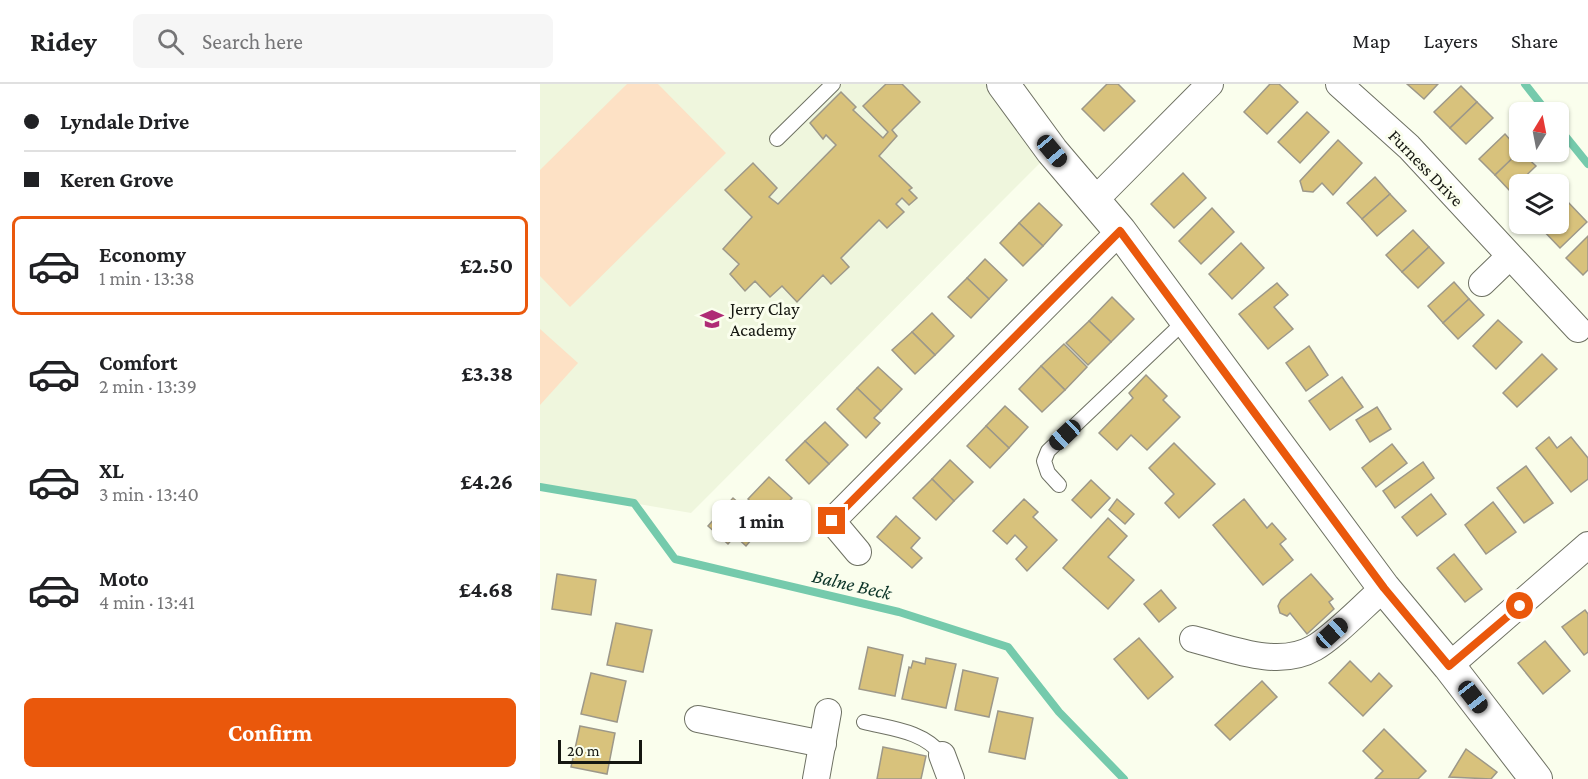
<!DOCTYPE html>
<html lang="en">
<head>
<meta charset="utf-8">
<style>
  body { margin:0; font-family:"Crimson Pro",serif; background:#f6f6f6; color:#202124; height:100vh; display:flex; flex-direction:column; font-size:22px; white-space:nowrap }
  * { box-sizing:border-box; margin:0 }
  p { font-size:20px; color:#757577 }
  .icon { flex:none; width:33px; height:33px; fill:none; stroke:currentColor; stroke-width:2; stroke-linecap:round; stroke-linejoin:round }
  .map { position:relative; flex:1; overflow:hidden }
  .details { display:flex; flex-direction:column; background:#fff; width:540px }
  .details>* { flex:none }
  .banner { display:grid; align-content:center; height:132px; padding:0 24px; background:#fff }
  .needle { width:39px; rotate:10deg }
  .fabs { position:absolute; left:969px; top:18px; display:grid; gap:12px }
  .fabs a { display:grid; place-items:center; width:60px; height:60px; border-radius:9px; background:#fff; box-shadow:0 2px 4px #0004; font-size:30px }
  .scale { position:absolute; left:18px; bottom:15px; width:84px; box-sizing:border-box; padding-left:6px; border:3px solid #151711; border-top:0; font-size:16px; line-height:21px; white-space:nowrap; color:#151711; -webkit-text-stroke:4px #fafeed; paint-order:stroke }
  .end { position:absolute; width:27px; height:27px; margin:-14px; border:8px solid #ea580c; background:#fff; box-shadow:0 0 0 3px #fff }
  .from { border-radius:50% }
  .bubble { position:absolute; height:42px; border-radius:9px; background:#fff; box-shadow:0 2px 4px #0004; font-size:20px; font-weight:700; line-height:42px; text-align:center }
  .car { position:absolute; width:18px; height:36px; margin:-18px -9px; border-radius:8px; box-shadow:0 0 4px 2px #0007; background:linear-gradient(#222 24%,#8ab4d8 0 40%,#222 0 76%,#8ab4d8 0 86%,#222 0) }
  .banner b { display:flex; align-items:center; gap:21px; height:57px; font-size:22px }
  .banner b+b { border-top:2px solid #e0e0e0 }
  .banner i { width:15px; height:15px; background:#202124 }
  ul { padding:0; list-style:none }
  li { display:flex; align-items:center; gap:18px; height:99px; margin:0 12px 9px; padding:0 12px; border:3px solid transparent; border-radius:9px }
  li div { flex:1 }
  li b { display:block; font-size:22px }
  li em { font-style:normal; font-weight:700 }
  li.on { border-color:#ea580c }
  li>.icon { width:54px; height:54px; stroke-width:1.5 }
  .cta { display:flex; gap:12px; margin-top:auto; padding:12px 24px }
  .cta a { flex:1; height:69px; border-radius:9px; background:#ea580c; color:#fff; font-size:24px; font-weight:700; line-height:69px; text-align:center }
  header { display:flex; align-items:center; gap:36px; box-sizing:border-box; height:84px; padding:0 30px; background:#fff; border-bottom:2px solid #e0e0e0 }
  header strong { font-size:28px }
  nav { display:flex; gap:33px; margin-inline-start:auto; font-size:21px }
  .search { width:420px; height:54px; background:#f6f6f6; display:flex; align-items:center; gap:15px; box-sizing:border-box; padding:0 21px; border-radius:9px; color:#757577; font-size:22px }
  main { display:flex; flex:1; min-height:0 }
  .map>svg:first-child { display:block }
  .built { fill:#eff6dd }
  .green { fill:#fde1c5 }
  .lines { fill:none; stroke-linecap:round; stroke-linejoin:round }
  .stream { stroke:#75caac; stroke-width:8 }
  .building { fill:#d8c27c; stroke:#9d9889; stroke-width:1.5 }
  .service-casing { stroke:#6e7163; stroke-width:16 }
  .minor-casing { stroke:#6e7163; stroke-width:28 }
  .tertiary-casing { stroke:#6e7163; stroke-width:34 }
  .service { stroke:#fff; stroke-width:14 }
  .minor { stroke:#fff; stroke-width:26 }
  .tertiary { stroke:#fff; stroke-width:32 }
  .route { stroke:#ea580c; stroke-width:8 }
  .labels { text-anchor:middle; stroke-width:6; stroke-linejoin:round; paint-order:stroke }
  .street-label { font-size:18px; fill:#151711; stroke:#fafeed }
  .poi-label { font-size:18px; fill:#151711; stroke:#fafeed; text-anchor:start }
  .water-label { font-size:20px; font-style:italic; fill:#0c3428; stroke:#fafeed }
</style>
</head>
<body>
<header>
<strong>Ridey</strong>
<div class="search"><svg class="icon" aria-label="search" viewBox="0 0 24 24"><circle cx="10" cy="10" r="6"/><path d="M15 15l6 6"/></svg>Search here</div>
<nav><a>Map</a><a>Layers</a><a>Share</a></nav>
</header>
<main>
<section class="details">
<div class="banner">
<b><i class="from"></i>Lyndale Drive</b>
<b><i></i>Keren Grove</b>
</div>
<ul>
<li class="on"><svg class="icon" aria-label="car" viewBox="0 0 24 24"><path d="M5 17H2v-5l4-1 3-4h7l3 4 3 1v5h-3M9 17h6M6 11h13"/><circle cx="7" cy="17" r="2"/><circle cx="17" cy="17" r="2"/></svg><div><b>Economy</b><p>1 min · 13:38</p></div><em>£2.50</em></li>
<li><svg class="icon" aria-label="car" viewBox="0 0 24 24"><path d="M5 17H2v-5l4-1 3-4h7l3 4 3 1v5h-3M9 17h6M6 11h13"/><circle cx="7" cy="17" r="2"/><circle cx="17" cy="17" r="2"/></svg><div><b>Comfort</b><p>2 min · 13:39</p></div><em>£3.38</em></li>
<li><svg class="icon" aria-label="car" viewBox="0 0 24 24"><path d="M5 17H2v-5l4-1 3-4h7l3 4 3 1v5h-3M9 17h6M6 11h13"/><circle cx="7" cy="17" r="2"/><circle cx="17" cy="17" r="2"/></svg><div><b>XL</b><p>3 min · 13:40</p></div><em>£4.26</em></li>
<li><svg class="icon" aria-label="car" viewBox="0 0 24 24"><path d="M5 17H2v-5l4-1 3-4h7l3 4 3 1v5h-3M9 17h6M6 11h13"/><circle cx="7" cy="17" r="2"/><circle cx="17" cy="17" r="2"/></svg><div><b>Moto</b><p>4 min · 13:41</p></div><em>£4.68</em></li>
</ul>
<div class="cta"><a>Confirm</a></div>
</section>
<div class="map">
<svg width="1048" height="695" viewBox="0 0 1048 695">
  <rect width="100%" height="100%" fill="#fafeed"/>
  <path class="built" d="M0,0H463L512,67L151,429L0,403Z"/>
  <g class="green">
    <path d="M87,0H118L186,69L30,223L0,192V86Z"/>
    <path d="M0,245L38,279L0,321Z"/>
  </g>
  <g class="lines">
    <g class="stream">
      <path d="M985,0L1007,28"/>
      <path d="M1018,43L1048,80"/>
      <path d="M0,403L94,419L135,475L359,528L468,563L519,628L584,695"/>
    </g>
  </g>
  <g class="building">
    <path d="M346,0H362L380,18L352,46L357,52L339,72L372,104L369,106L377,114L369,121L362,114L356,120L364,128L347,144L339,136L301,174L309,183L291,200L283,191L257,218L242,202L230,213L215,197L205,207L190,190L199,180L183,165L212,133L185,106L213,79L237,104L229,113L238,120L296,61L286,51L283,55L270,39L301,8L316,23L313,26L343,54L348,48L323,22Z"/>
    <path d="M567,0H578L595,17L564,47L542,25Z"/>
    <path d="M730,0H739L758,18L727,50L704,28Z"/>
    <path d="M867,0H898L884,15Z"/>
    <path d="M921,2L937,18L910,44L894,28Z"/>
    <path d="M937,18L953,34L926,60L910,44Z"/>
    <path d="M767,28L789,48L760,79L738,58Z"/>
    <path d="M965,50L980,67L955,91L939,75Z"/>
    <path d="M798,56L822,79L793,111L782,99L773,108L763,107L760,97Z"/>
    <path d="M980,67L996,82L970,107L955,91Z"/>
    <path d="M643,89L666,114L634,144L611,120Z"/>
    <path d="M835,93L850,110L822,135L807,119Z"/>
    <path d="M850,110L866,127L837,152L822,135Z"/>
    <path d="M1027,117L1047,138L1020,164L1000,143L1004,140H1018V126Z"/>
    <path d="M499,119L522,141L503,162L479,139Z"/>
    <path d="M672,124L694,148L661,180L639,157Z"/>
    <path d="M479,139L503,162L483,182L460,159Z"/>
    <path d="M873,146L889,163L862,188L846,171Z"/>
    <path d="M1048,152V186L1043,191L1026,174Z"/>
    <path d="M701,159L724,184L692,215L669,190Z"/>
    <path d="M889,163L904,179L878,204L862,188Z"/>
    <path d="M445,175L467,196L449,215L427,194Z"/>
    <path d="M427,194L449,215L431,234L408,213Z"/>
    <path d="M914,198L929,215L903,239L888,222Z"/>
    <path d="M737,199L748,211L734,223L753,245L728,265L699,230Z"/>
    <path d="M572,213L594,235L571,258L549,237Z"/>
    <path d="M929,215L944,231L918,255L903,239Z"/>
    <path d="M392,229L414,252L395,271L372,248Z"/>
    <path d="M958,236L982,258L956,285L933,262Z"/>
    <path d="M549,237L571,258L548,281L526,259Z"/>
    <path d="M372,248L395,271L375,290L352,266Z"/>
    <path d="M524,260L547,283L525,306L501,282Z"/>
    <path d="M769,262L788,291L766,307L746,279Z"/>
    <path d="M1002,270L1017,285L977,323L963,309Z"/>
    <path d="M501,282L525,306L502,328L479,305Z"/>
    <path d="M338,283L362,305L341,327L317,304Z"/>
    <path d="M606,291L627,312L623,316L640,333L607,366L591,351L577,366L559,349L593,314L589,309Z"/>
    <path d="M802,293L823,323L790,346L769,317Z"/>
    <path d="M317,304L341,327L334,334L340,339L326,354L297,325Z"/>
    <path d="M465,322L488,343L469,364L446,342Z"/>
    <path d="M837,323L851,345L830,358L816,336Z"/>
    <path d="M285,338L308,361L289,380L265,357Z"/>
    <path d="M446,342L469,364L450,384L427,362Z"/>
    <path d="M1009,353L1017,364L1031,353L1048,374V395L1031,408L996,364Z"/>
    <path d="M265,357L289,380L269,400L246,376Z"/>
    <path d="M634,359L675,400L639,434L625,419L634,410L609,384Z"/>
    <path d="M852,360L867,379L836,403L822,384Z"/>
    <path d="M410,376L433,398L414,417L392,395Z"/>
    <path d="M883,378L894,394L855,424L843,407Z"/>
    <path d="M986,382L1013,419L984,439L957,404Z"/>
    <path d="M229,393L252,414L232,437L208,415Z"/>
    <path d="M392,395L414,417L396,436L373,414Z"/>
    <path d="M551,396L570,414L551,434L532,416Z"/>
    <path d="M891,410L906,430L877,452L862,433Z"/>
    <path d="M193,414L224,441L206,462L195,452L188,460L168,442Z"/>
    <path d="M484,415L498,428L493,433L517,456L487,487L476,475L487,463L475,451L467,460L453,447Z"/>
    <path d="M577,415L594,430L585,440L569,426Z"/>
    <path d="M704,415L727,444L732,439L746,455L740,460L753,476L723,501L673,441Z"/>
    <path d="M953,418L976,448L946,470L925,441Z"/>
    <path d="M356,432L380,454L371,464L382,474L372,484L337,453Z"/>
    <path d="M568,434L587,452L568,473L594,496L568,525L523,484Z"/>
    <path d="M914,470L942,505L925,518L897,484Z"/>
    <path d="M17,490L56,496L51,531L12,525Z"/>
    <path d="M771,490L793,515L789,518L794,525L767,550L750,529L747,532L740,529L738,522L741,516Z"/>
    <path d="M621,506L636,524L619,538L604,520Z"/>
    <path d="M1045,526L1048,530V568L1044,571L1022,543Z"/>
    <path d="M76,539L112,546L103,588L67,581Z"/>
    <path d="M599,554L633,593L608,615L574,575Z"/>
    <path d="M1005,557L1030,587L1003,610L978,579Z"/>
    <path d="M328,563L363,571L355,612L319,605Z"/>
    <path d="M386,574L416,580L406,624L362,615L369,583L371,584L373,577L385,580Z"/>
    <path d="M810,577L831,598L839,589L852,602L823,632L789,599Z"/>
    <path d="M423,586L458,594L449,633L415,626Z"/>
    <path d="M51,589L86,597L77,638L41,630Z"/>
    <path d="M722,597L737,613L690,656L675,641Z"/>
    <path d="M458,627L493,634L485,675L449,668Z"/>
    <path d="M40,642L75,649L67,690L31,683Z"/>
    <path d="M844,645L886,687L878,695H835L843,687L823,667Z"/>
    <path d="M343,663L386,672L381,695H337Z"/>
    <path d="M926,665L957,688L951,695L909,693Z"/>
  </g>
  <g class="lines">
    <g class="service-casing">
      <g id="service">
        <path d="M237,55L293,0"/>
        <path d="M519,401L508,389L504,377L508,367L646,236"/>
        <path d="M324,638C353,645 383,647 402,671"/>
      </g>
    </g>
    <g class="minor-casing">
      <g id="minor">
        <path d="M799,0L869,63L1038,245"/>
        <path d="M554,117L670,0"/>
        <path d="M942,199L969,173"/>
        <path d="M318,468L292,437L580,147"/>
        <path d="M653,555C689,564 738,585 774,564C794,553 825,520 844,504"/>
        <path d="M909,582L1048,461"/>
        <path d="M158,635L283,660"/>
        <path d="M402,671L411,695"/>
        <path d="M276,695L288,628"/>
      </g>
    </g>
    <g class="tertiary-casing">
      <path id="tertiary" d="M463,0L512,67L580,147L844,504L909,582L996,695"/>
    </g>
    <use href="#service" class="service"/>
    <use href="#minor" class="minor"/>
    <use href="#tertiary" class="tertiary"/>
  </g>
  <g class="lines">
    <path class="route" d="M292,437L580,147L844,504L909,582L980,522"/>
  </g>
  <defs>
    <g id="school-bare" transform="scale(1.8)"><path d="M0-5L7-2L0 1L-7-2ZM-4 1L0 2.5L4 1V4Q0 6-4 4Z" fill="#af2c75" stroke="#fafeed" stroke-width="2.5" paint-order="stroke"/></g>
  </defs>
  <g fill-rule="evenodd">
    <use href="#school-bare" x="172" y="235"/>
  </g>
  <g class="labels">
    <g class="street-label">
      <text transform="translate(886 84) rotate(46)" y="6">Furness Drive</text>
    </g>
    <g class="poi-label">
      <text x="190" y="231">Jerry Clay<tspan x="190" dy="21">Academy</tspan></text>
    </g>
    <g class="water-label">
      <text transform="translate(312 500) rotate(13)" y="7">Balne Beck</text>
    </g>
  </g>
</svg>
<div class="fabs">
<a><svg class="needle" viewBox="-14 -14 28 28"><path d="M0-13l5 13h-10z" fill="#e53935"/><path d="M0 13l5-13h-10z" fill="#757577"/></svg></a>
<a><svg class="icon" aria-label="layers" viewBox="0 0 24 24"><path d="M12 4l9 5-9 5-9-5zM3 14l9 5 9-5"/></svg></a>
</div>
<div class="scale">20 m</div>
<i class="end from" style="left:980px;top:522px"></i>
<i class="end" style="left:292px;top:437px"></i>
<div class="bubble" style="left:172px;top:416px;width:99px">1 min</div>
<i class="car" style="left:512px;top:67px;rotate:140deg"></i>
<i class="car" style="left:525px;top:351px;rotate:227deg"></i>
<i class="car" style="left:792px;top:549px;rotate:48deg"></i>
<i class="car" style="left:933px;top:613px;rotate:142deg"></i>
</div>
</main>
</body>
</html>
